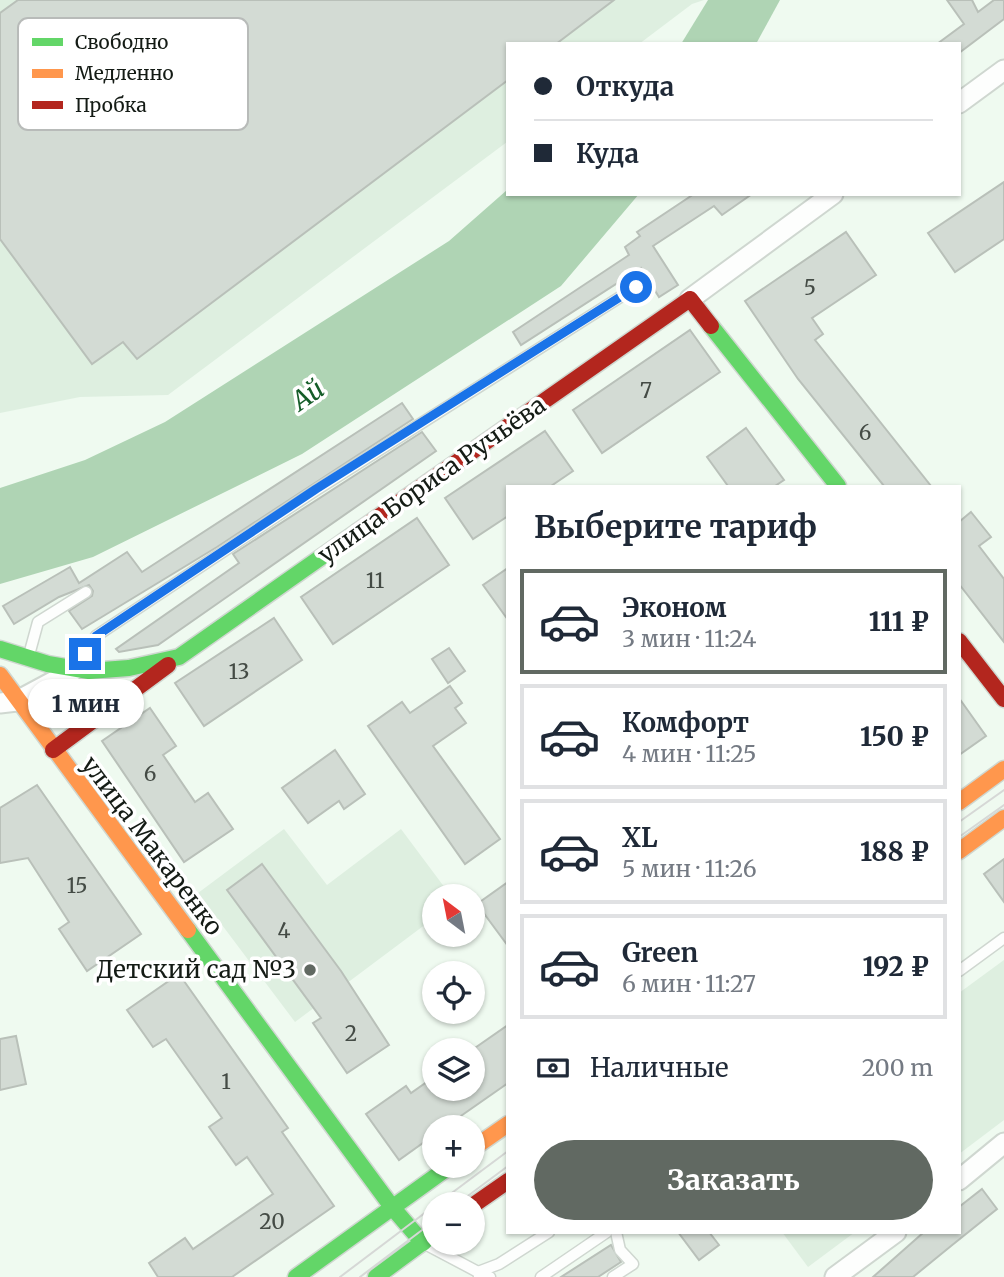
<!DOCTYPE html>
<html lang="ru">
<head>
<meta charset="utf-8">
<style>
  body { margin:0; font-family:Merriweather,serif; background:#f6f6f7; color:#1f2937; height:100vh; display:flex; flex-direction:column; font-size:26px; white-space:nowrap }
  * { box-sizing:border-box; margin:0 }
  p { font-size:23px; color:#747a83 }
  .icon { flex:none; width:38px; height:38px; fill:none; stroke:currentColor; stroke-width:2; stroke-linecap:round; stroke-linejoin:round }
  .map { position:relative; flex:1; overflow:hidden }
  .sheet { position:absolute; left:506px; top:485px; width:455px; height:749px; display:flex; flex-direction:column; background:#fff; border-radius:0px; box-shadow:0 2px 5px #0004 }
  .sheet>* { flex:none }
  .hud { position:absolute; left:506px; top:42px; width:455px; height:154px; border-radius:0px; box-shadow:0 2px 5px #0004; display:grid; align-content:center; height:154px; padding:0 28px; background:#fff }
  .needle { width:46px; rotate:328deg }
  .tools { position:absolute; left:422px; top:884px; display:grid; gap:14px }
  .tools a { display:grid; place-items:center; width:63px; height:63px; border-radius:50%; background:#fff; box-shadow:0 2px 5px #0004; font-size:35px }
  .end { position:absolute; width:32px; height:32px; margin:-16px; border:9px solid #1a73e8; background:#fff; box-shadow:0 0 0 4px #fff }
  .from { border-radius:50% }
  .bubble { position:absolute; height:49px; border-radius:24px; background:#fff; box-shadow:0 2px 5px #0004; font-size:23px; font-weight:800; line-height:49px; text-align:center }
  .hud b { display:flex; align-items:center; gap:24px; height:66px; font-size:26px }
  .hud b+b { border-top:2px solid #e0e1e3 }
  .hud i { width:18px; height:18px; background:#1f2937 }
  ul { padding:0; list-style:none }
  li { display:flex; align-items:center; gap:21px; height:105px; margin:0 14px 10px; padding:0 14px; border:4px solid #e0e1e3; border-radius:0px }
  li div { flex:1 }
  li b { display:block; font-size:26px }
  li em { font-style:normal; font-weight:800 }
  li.selected { border-color:#616962 }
  li>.icon { width:63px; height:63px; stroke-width:1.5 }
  h2 { padding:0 28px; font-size:32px; line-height:84px }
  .pay { display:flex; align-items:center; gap:18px; height:77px; padding:0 28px; font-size:26px }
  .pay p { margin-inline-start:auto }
  .cta { display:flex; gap:14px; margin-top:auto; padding:14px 28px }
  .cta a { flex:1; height:80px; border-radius:42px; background:#616962; color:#fff; font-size:28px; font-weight:800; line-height:80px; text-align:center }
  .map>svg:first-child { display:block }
  .built { fill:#deefe0 }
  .water { fill:#afd4b4 }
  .building { fill:#d3dbd4; stroke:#b9c0b9; stroke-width:2 }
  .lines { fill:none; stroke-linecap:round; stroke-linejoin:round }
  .lane-casing { stroke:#cfd7d0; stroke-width:13 }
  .street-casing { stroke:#cfd7d0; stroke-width:23 }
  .fast-casing { stroke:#cfd7d0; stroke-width:19 }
  .slow-casing { stroke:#cfd7d0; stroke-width:19 }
  .jam-casing { stroke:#cfd7d0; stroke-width:19 }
  .lane { stroke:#fdfefd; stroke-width:10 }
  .street { stroke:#fdfefd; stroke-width:19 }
  .fast { stroke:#63d668; stroke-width:16 }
  .slow { stroke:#ff974d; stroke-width:16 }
  .jam { stroke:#b3261e; stroke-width:16 }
  .tram { stroke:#d6d8d6; stroke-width:2 }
  .route { stroke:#1a73e8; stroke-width:9 }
  .poi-dot { fill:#616962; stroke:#fff; stroke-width:2.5 }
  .labels { text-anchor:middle; stroke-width:7; stroke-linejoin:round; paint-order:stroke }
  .number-label { font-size:21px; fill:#444b45 }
  .street-label { font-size:24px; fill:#141b15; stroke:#fff }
  .poi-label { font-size:24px; fill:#141b15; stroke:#fff; text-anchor:end }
  .water-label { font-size:26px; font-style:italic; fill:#155d29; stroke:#fff }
  .key { fill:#fff; stroke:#b8bbb9; stroke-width:2 }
  .key-label { font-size:19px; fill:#141b15 }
</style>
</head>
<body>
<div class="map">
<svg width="1004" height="1277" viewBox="0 0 1004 1277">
  <rect width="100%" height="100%" fill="#effaf0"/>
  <g class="built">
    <path d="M0,0H704L692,4L639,44H508L507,142L168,395L80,397L0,413Z"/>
    <path d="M284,829L327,885L401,829L451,896H434V918L295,1022L198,893Z"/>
    <path d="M1004,960V1120L959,1154V993Z"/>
    <path d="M782,1232H855L808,1267Z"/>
  </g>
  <g class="water">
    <path d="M708,0H780L756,44H681Z"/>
    <path d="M507,190L508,194H639L561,286L302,454L93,557L0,584V488L85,460L165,422L449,241Z"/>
  </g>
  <g class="building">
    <path d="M18,0H614L556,44H508V80L137,359L123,342L92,364L0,239V13Z"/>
    <path d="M947,0H972L978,12L994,0H1004V19L959,53V44H937L964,24Z"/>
    <path d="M1004,182V239L955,272L928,233Z"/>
    <path d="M694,194H752L722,215L714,206L653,246L678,285L659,297L641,268L521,345L513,332L629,255L625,247L640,236L637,232Z"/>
    <path d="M846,232L876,275L812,318L823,334L815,340L931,486H884L798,379L745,301Z"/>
    <path d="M690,330L720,372L602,453L573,410Z"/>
    <path d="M402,403L413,419L217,547L82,629L69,611L92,596L93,591L89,585L59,597L14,624L3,606L70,567L79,583L127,552L142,572Z"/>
    <path d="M746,428L784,480L775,486H728L707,457Z"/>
    <path d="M545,431L573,471L551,486H508V516L473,539L445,498Z"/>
    <path d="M422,432L436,451L158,645L119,652L116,649L239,563L233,554Z"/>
    <path d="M971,512L991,537L979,546L1004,579V642L959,584V522Z"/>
    <path d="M417,518L449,565L333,644L301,597Z"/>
    <path d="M508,568V620L483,585Z"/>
    <path d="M274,618L302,660L204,726L175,683Z"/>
    <path d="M449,648L465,671L448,683L432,659Z"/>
    <path d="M450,686L462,703L455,708L466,723L433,746L500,839L465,864L368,726L402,702L410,713Z"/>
    <path d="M959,698L986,736L959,755Z"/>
    <path d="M150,708L176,746L163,755L195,802L208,793L233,829L184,862L102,741Z"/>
    <path d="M335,750L365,794L344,809L339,801L308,823L282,788Z"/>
    <path d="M37,785L141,934L87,971L59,929L69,922L28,858L0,863V808Z"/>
    <path d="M1004,859V902L984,874Z"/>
    <path d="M262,864L341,971L389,1045L347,1073L313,1023L321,1018L227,890Z"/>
    <path d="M508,882V946L477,904Z"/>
    <path d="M179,974L288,1128L282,1132L334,1206L232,1277H158L149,1263L185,1238L193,1249L273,1194L247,1157L236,1165L209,1127L222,1118L166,1039L153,1047L127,1010Z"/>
    <path d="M508,1025V1083L445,1127H434V1135L399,1160L366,1114L406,1086L411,1093L434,1077V1088H472V1050Z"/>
    <path d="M16,1036L26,1084L0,1090V1039Z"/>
    <path d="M982,1189L997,1209L951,1246L913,1277H873L924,1232H959V1207Z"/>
    <path d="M678,1232H709L719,1245L699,1260Z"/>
    <path d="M611,1245L621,1262L598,1277H561Z"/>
  </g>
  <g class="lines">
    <g class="lane-casing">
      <g id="lane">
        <path d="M29,655L38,622L86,592"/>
        <path d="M77,665L96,636L316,490L636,287"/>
        <path d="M959,971L1004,938"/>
        <path d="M425,1244L478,1272L479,1276"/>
        <path d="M490,1277L478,1272L499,1264L549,1232"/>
        <path d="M541,1277L607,1232"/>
        <path d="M613,1277L633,1264L620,1250L616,1232"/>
      </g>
    </g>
    <g class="street-casing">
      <g id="street">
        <path d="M959,103L1004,70"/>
        <path d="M690,299L833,194"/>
        <path d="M0,703L17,701L73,671"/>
        <path d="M959,1180L1004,1143"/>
        <path d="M835,1277L896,1232"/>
      </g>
    </g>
    <g class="fast-casing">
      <g id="fast">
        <path d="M711,326L838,486"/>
        <path d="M0,649L48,664L89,671L129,668L179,657L357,532"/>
        <path d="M188,930L392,1207L423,1243"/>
        <path d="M296,1277L450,1166"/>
        <path d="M376,1277L434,1234"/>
      </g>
    </g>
    <g class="slow-casing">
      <g id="slow">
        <path d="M0,675L188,930"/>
        <path d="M959,802L1004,769"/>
        <path d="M959,851L1004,818"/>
        <path d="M472,1149L508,1124"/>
      </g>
    </g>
    <g class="jam-casing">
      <g id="jam">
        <path d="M357,532L690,299L711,326"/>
        <path d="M959,641L1004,699"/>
        <path d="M53,750L168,665"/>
        <path d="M472,1206L508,1181"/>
      </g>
    </g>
    <use href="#lane" class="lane"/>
    <use href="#street" class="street"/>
    <use href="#fast" class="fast"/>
    <use href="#slow" class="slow"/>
    <use href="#jam" class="jam"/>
    <g class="tram">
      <path d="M959,822L1004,790"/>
      <path d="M959,837L1004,805"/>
      <path d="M437,1204L508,1151"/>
      <path d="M457,1204L508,1166"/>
      <path d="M340,1277L434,1206"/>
      <path d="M360,1277L434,1221"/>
    </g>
  </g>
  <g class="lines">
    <path class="route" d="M85,654L96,636L316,489L636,287"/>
  </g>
  <circle class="poi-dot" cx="310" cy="970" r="7"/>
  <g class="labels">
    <g class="number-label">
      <text x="810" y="295">5</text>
      <text x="646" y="398">7</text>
      <text x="865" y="440">6</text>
      <text x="375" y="588">11</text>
      <text x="239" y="679">13</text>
      <text x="150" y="781">6</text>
      <text x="77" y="893">15</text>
      <text x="284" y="938">4</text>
      <text x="351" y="1041">2</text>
      <text x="226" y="1089">1</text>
      <text x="272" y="1229">20</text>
    </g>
    <g class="street-label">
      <text transform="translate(432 480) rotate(-35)" y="8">улица Бориса Ручьёва</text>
      <text transform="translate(152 846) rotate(53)" y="8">улица Макаренко</text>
    </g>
    <g class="poi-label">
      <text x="296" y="978">Детский сад №3</text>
    </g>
    <g class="water-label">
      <text transform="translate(308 395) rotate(-35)" y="9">Ай</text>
    </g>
  </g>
  <rect x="18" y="18" width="230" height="112" rx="10" class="key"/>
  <rect x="32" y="38" width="31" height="8" fill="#63d668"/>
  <rect x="32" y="69" width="31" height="9" fill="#ff974d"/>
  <rect x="32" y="101" width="31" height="8" fill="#b3261e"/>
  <g class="key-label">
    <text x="75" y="49">Свободно</text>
    <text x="75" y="80">Медленно</text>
    <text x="75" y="112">Пробка</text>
  </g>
</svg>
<div class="tools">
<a><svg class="needle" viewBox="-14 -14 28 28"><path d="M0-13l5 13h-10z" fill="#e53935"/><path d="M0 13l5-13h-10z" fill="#747a83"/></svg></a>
<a><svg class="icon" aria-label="locate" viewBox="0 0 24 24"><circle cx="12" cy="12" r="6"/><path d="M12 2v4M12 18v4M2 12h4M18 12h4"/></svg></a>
<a><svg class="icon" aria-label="layers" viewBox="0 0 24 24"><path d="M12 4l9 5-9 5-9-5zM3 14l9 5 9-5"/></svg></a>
<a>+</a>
<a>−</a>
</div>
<i class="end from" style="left:636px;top:287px"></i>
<i class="end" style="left:85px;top:654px"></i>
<div class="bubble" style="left:28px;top:679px;width:116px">1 мин</div>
<div class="hud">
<b><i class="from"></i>Откуда</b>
<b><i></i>Куда</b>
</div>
<section class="sheet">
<h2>Выберите тариф</h2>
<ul>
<li class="selected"><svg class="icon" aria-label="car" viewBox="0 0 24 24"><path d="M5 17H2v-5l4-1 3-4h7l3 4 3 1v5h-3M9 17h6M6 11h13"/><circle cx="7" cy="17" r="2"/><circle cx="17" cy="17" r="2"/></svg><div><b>Эконом</b><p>3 мин · 11:24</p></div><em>111 ₽</em></li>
<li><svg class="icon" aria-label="car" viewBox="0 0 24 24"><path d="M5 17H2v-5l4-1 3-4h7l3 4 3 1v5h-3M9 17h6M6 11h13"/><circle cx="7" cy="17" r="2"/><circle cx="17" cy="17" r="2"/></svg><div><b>Комфорт</b><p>4 мин · 11:25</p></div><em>150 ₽</em></li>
<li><svg class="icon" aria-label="car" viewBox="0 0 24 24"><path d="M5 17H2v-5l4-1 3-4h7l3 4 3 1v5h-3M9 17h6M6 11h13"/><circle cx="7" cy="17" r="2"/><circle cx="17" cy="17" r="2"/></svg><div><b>XL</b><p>5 мин · 11:26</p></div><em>188 ₽</em></li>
<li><svg class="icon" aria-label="car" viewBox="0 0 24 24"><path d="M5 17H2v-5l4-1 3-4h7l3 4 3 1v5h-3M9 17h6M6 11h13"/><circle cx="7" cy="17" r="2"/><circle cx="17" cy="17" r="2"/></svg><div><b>Green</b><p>6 мин · 11:27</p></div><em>192 ₽</em></li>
</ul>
<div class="pay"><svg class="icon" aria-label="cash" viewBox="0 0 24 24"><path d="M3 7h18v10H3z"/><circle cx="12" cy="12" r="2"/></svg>Наличные<p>200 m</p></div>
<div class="cta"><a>Заказать</a></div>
</section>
</div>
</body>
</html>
